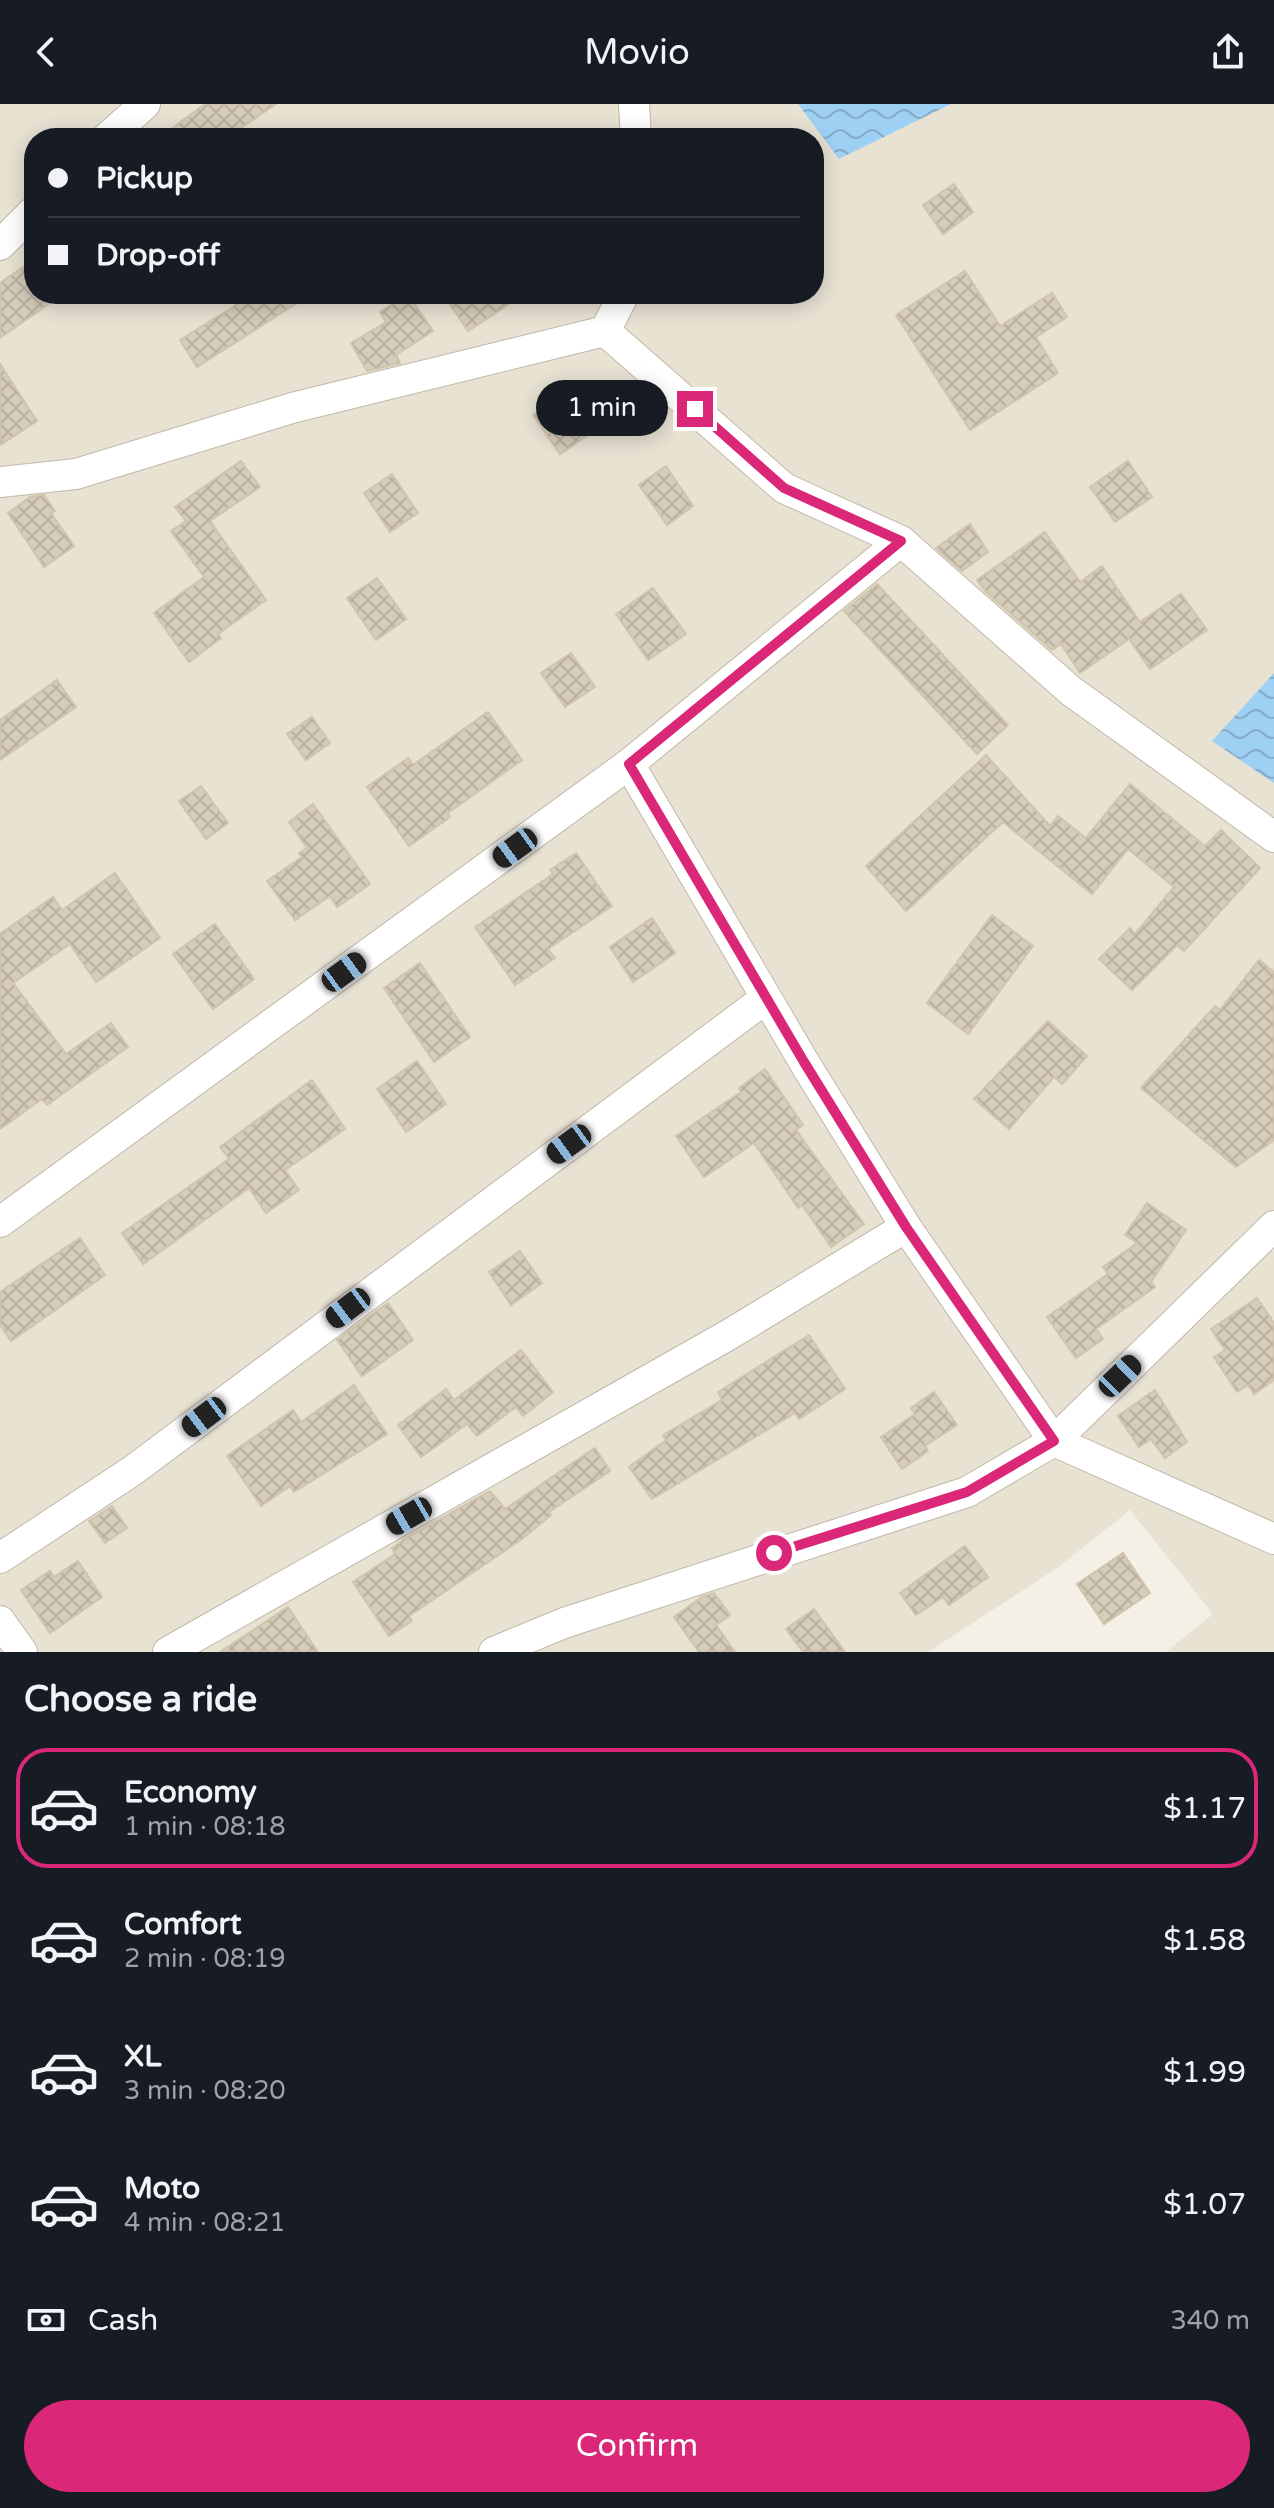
<!DOCTYPE html>
<html lang="en">
<head>
<meta charset="utf-8">
<style>
  body { margin:0; font-family:"Varela Round",sans-serif; background:#242831; color:#f1f3f6; height:100vh; display:flex; flex-direction:column; font-size:30px; white-space:nowrap }
  * { box-sizing:border-box; margin:0 }
  p { font-size:26px; color:#9ea1a6 }
  .icon { flex:none; width:44px; height:44px; fill:none; stroke:currentColor; stroke-width:2; stroke-linecap:round; stroke-linejoin:round }
  .map { position:relative; height:1548px; overflow:hidden }
  .panel { display:flex; flex-direction:column; background:#171b24; flex:1 }
  .panel>* { flex:none }
  .hud { position:absolute; left:24px; top:24px; width:800px; height:176px; border-radius:32px; box-shadow:0 4px 20px #0003; display:grid; align-content:center; height:176px; padding:0 24px; background:#171b24 }
  .end { position:absolute; width:36px; height:36px; margin:-18px; border:10px solid #db2777; background:#fff; box-shadow:0 0 0 4px #fff }
  .from { border-radius:50% }
  .bubble { position:absolute; height:56px; border-radius:28px; background:#171b24; box-shadow:0 4px 20px #0003; font-size:26px; font-weight:600; line-height:56px; text-align:center }
  .car { position:absolute; width:24px; height:48px; margin:-24px -12px; border-radius:10px; box-shadow:0 0 6px 2px #0007; background:linear-gradient(#222 24%,#8ab4d8 0 40%,#222 0 76%,#8ab4d8 0 86%,#222 0) }
  .hud b { display:flex; align-items:center; gap:28px; height:76px; font-size:30px }
  .hud b+b { border-top:2px solid #363941 }
  .hud i { width:20px; height:20px; background:#f1f3f6 }
  ul { padding:0; list-style:none }
  li { display:flex; align-items:center; gap:24px; height:120px; margin:0 16px 12px; padding:0 8px; border:4px solid transparent; border-radius:32px }
  li div { flex:1 }
  li b { display:block; font-size:30px }
  li em { font-style:normal; font-weight:600 }
  li.on { border-color:#db2777 }
  li>.icon { width:72px; height:72px; stroke-width:1.5 }
  h2 { padding:0 24px; font-size:36px; line-height:96px }
  .pay { display:flex; align-items:center; gap:20px; height:88px; padding:0 24px; font-size:30px }
  .pay p { margin-inline-start:auto }
  .action { display:flex; gap:16px; margin-top:auto; padding:16px 24px }
  .action a { flex:1; height:92px; border-radius:48px; background:#db2777; color:#fff; font-size:32px; font-weight:600; line-height:92px; text-align:center }
  header { display:flex; justify-content:space-between; align-items:center; height:104px; padding:0 24px; background:#171b24; font-size:36px; font-weight:600 }
  .map>svg:first-child { display:block }
  .residential { fill:#e8e2d3; fill-rule:evenodd }
  .water { fill:url(#water-waves) }
  .building { fill:url(#building-cross-hatch); stroke:#d1c4ad; stroke-width:2 }
  .lines { fill:none; stroke-linecap:round; stroke-linejoin:round }
  .minor-casing { stroke:#c0b8a8; stroke-width:32 }
  .minor { stroke:#fff; stroke-width:30 }
  .route { stroke:#db2777; stroke-width:10 }
</style>
</head>
<body>
<header><svg class="icon" aria-label="back" viewBox="0 0 24 24"><path d="M15 5l-7 7 7 7"/></svg>Movio<svg class="icon" aria-label="share" viewBox="0 0 24 24"><path d="M12 15V3M7 8l5-5 5 5M5 13v7h14v-7"/></svg></header>
<div class="map">
<svg width="1274" height="1548" viewBox="0 0 1274 1548">
  <defs>
    <pattern id="water-waves" width="16" height="10" patternUnits="userSpaceOnUse" patternTransform="scale(2)"><rect width="16" height="10" fill="#9ed0f4"/><path d="M0 5q4-4 8 0t8 0" fill="none" stroke="#83aac6"/></pattern>
    <pattern id="building-cross-hatch" width="8" height="8" patternUnits="userSpaceOnUse" patternTransform="scale(2)"><rect width="8" height="8" fill="#d6ccba"/><path d="M0 0l8 8M0 8l8-8" fill="none" stroke="#b9b0a0"/></pattern>
  </defs>
  <rect width="100%" height="100%" fill="#f4f0e6"/>
  <path class="residential" d="M0,0H1274V1548H1166L1213,1510L1130,1406L1057,1464L928,1548H0ZM34,34H814V190H34Z"/>
  <g class="water">
    <path d="M798,0H951L839,55Z"/>
    <path d="M1274,569V679L1212,637Z"/>
  </g>
  <g class="building">
    <path d="M205,0H276L226,34H159Z"/>
    <path d="M954,80L973,108L943,130L923,101Z"/>
    <path d="M25,162L34,176V190H44L50,199L0,234V179Z"/>
    <path d="M965,167L1000,222L1052,189L1067,213L1036,233L1058,269L970,326L896,211Z"/>
    <path d="M228,190H311L197,263L180,236L236,201Z"/>
    <path d="M408,190L433,227L396,251L400,259L367,267L351,239L386,218L380,208Z"/>
    <path d="M443,190H524L468,227Z"/>
    <path d="M0,260L37,317L0,341Z"/>
    <path d="M564,289L591,329L560,350L533,311Z"/>
    <path d="M241,357L260,383L210,417L266,496L218,530L221,534L189,558L154,509L204,473L171,427L186,417L175,403Z"/>
    <path d="M1128,357L1152,393L1115,418L1090,383Z"/>
    <path d="M666,362L693,402L667,421L639,381Z"/>
    <path d="M392,370L418,409L390,428L364,389Z"/>
    <path d="M44,391L55,407L51,409L74,442L44,463L8,409L30,393Z"/>
    <path d="M970,420L988,448L962,467L936,444Z"/>
    <path d="M1045,428L1080,478L1102,462L1140,518L1181,490L1207,526L1150,565L1129,535L1080,569L1061,540L1052,546L986,488L977,476Z"/>
    <path d="M377,474L406,515L376,536L347,494Z"/>
    <path d="M877,480L1008,621L977,650L844,507Z"/>
    <path d="M653,484L686,530L648,556L616,510Z"/>
    <path d="M571,549L595,583L565,603L541,569Z"/>
    <path d="M57,576L76,603L0,656V616Z"/>
    <path d="M488,608L522,656L448,709L450,713L409,742L367,683L408,654L413,661Z"/>
    <path d="M312,613L330,639L306,656L287,630Z"/>
    <path d="M986,651L1050,722L1058,712L1086,734L1130,680L1205,742L1221,726L1260,764L1184,847L1177,841L1132,886L1099,855L1130,824L1135,830L1174,783L1128,745L1092,790L1003,718L906,807L866,762Z"/>
    <path d="M201,682L228,719L206,735L179,697Z"/>
    <path d="M313,700L370,780L337,803L330,792L295,816L267,777L302,753L299,749L307,744L289,718Z"/>
    <path d="M576,749L612,802L548,845L555,854L515,881L475,823L553,770L550,766Z"/>
    <path d="M115,769L160,834L96,878L70,840L13,879L66,950L111,919L128,943L47,1001L42,995L0,1025V830L53,793L62,806Z"/>
    <path d="M992,811L1033,842L968,930L927,899Z"/>
    <path d="M652,814L675,849L633,878L610,843Z"/>
    <path d="M215,820L254,875L213,905L173,850Z"/>
    <path d="M1259,856L1274,868V1036L1236,1063L1141,984L1215,902L1220,906Z"/>
    <path d="M420,859L470,933L434,958L384,884Z"/>
    <path d="M1048,917L1087,952L1062,980L1054,973L1009,1025L974,995Z"/>
    <path d="M417,957L446,1000L406,1028L377,985Z"/>
    <path d="M765,965L803,1021L796,1026L864,1120L831,1143L802,1101L798,1104L754,1039L704,1073L676,1032L741,988L739,984Z"/>
    <path d="M312,976L345,1025L285,1066L299,1086L266,1109L249,1084L143,1160L122,1129L229,1055L220,1043Z"/>
    <path d="M1147,1099L1186,1126L1151,1178L1155,1183L1096,1225L1103,1235L1076,1254L1047,1213L1108,1170L1103,1163L1137,1139L1125,1131Z"/>
    <path d="M80,1134L105,1171L11,1237L0,1221V1188Z"/>
    <path d="M520,1147L542,1179L511,1201L489,1168Z"/>
    <path d="M1257,1194L1274,1219V1276L1254,1290L1248,1281L1237,1288L1214,1253L1225,1246L1211,1225Z"/>
    <path d="M388,1199L413,1236L362,1272L337,1236Z"/>
    <path d="M809,1231L845,1285L799,1315L795,1309L652,1395L629,1363L666,1336L663,1331L722,1296L718,1288Z"/>
    <path d="M521,1246L553,1288L523,1312L516,1303L477,1332L467,1320L421,1353L398,1321L446,1285L454,1296Z"/>
    <path d="M354,1281L387,1330L294,1388L290,1382L261,1402L227,1352L293,1306L301,1318Z"/>
    <path d="M1155,1286L1187,1338L1165,1354L1151,1335L1139,1343L1118,1312Z"/>
    <path d="M934,1288L957,1321L925,1342L928,1347L902,1365L881,1333L915,1310L911,1304Z"/>
    <path d="M595,1344L610,1367L549,1408L551,1411L522,1435L409,1512L412,1517L389,1532L353,1478L395,1450L392,1444L408,1433L490,1387L505,1405Z"/>
    <path d="M112,1402L127,1424L105,1439L89,1417Z"/>
    <path d="M965,1442L988,1473L949,1501L943,1493L916,1511L900,1489Z"/>
    <path d="M1123,1449L1150,1489L1104,1520L1077,1480Z"/>
    <path d="M78,1457L102,1493L50,1529L21,1486L50,1467L54,1473Z"/>
    <path d="M714,1489L730,1511L716,1521L735,1548H699L674,1513L702,1493Z"/>
    <path d="M288,1503L318,1548H220Z"/>
    <path d="M814,1505L845,1548H803L786,1525Z"/>
  </g>
  <g class="lines">
    <g class="minor-casing">
      <g id="minor">
        <path d="M634,0L636,34"/>
        <path d="M107,34L145,0"/>
        <path d="M0,141L34,107"/>
        <path d="M605,227L624,190"/>
        <path d="M0,378L76,370L292,304L605,227L784,384L901,437"/>
        <path d="M629,660L804,958L906,1123L1054,1337L1274,1122"/>
        <path d="M0,1118L629,660L901,437L1071,587L1274,733"/>
        <path d="M0,1454L132,1367L766,894"/>
        <path d="M0,1517L22,1548"/>
        <path d="M168,1548L730,1230L906,1123"/>
        <path d="M494,1548L564,1519L967,1388L1054,1337L1274,1435"/>
      </g>
    </g>
    <use href="#minor" class="minor"/>
  </g>
  <g class="lines">
    <path class="route" d="M695,305L784,384L901,437L629,660L804,958L906,1123L1054,1337L967,1388L774,1449"/>
  </g>
</svg>
<i class="end from" style="left:774px;top:1449px"></i>
<i class="end" style="left:695px;top:305px"></i>
<div class="bubble" style="left:536px;top:276px;width:132px">1 min</div>
<i class="car" style="left:515px;top:744px;rotate:234deg"></i>
<i class="car" style="left:344px;top:868px;rotate:54deg"></i>
<i class="car" style="left:569px;top:1040px;rotate:234deg"></i>
<i class="car" style="left:348px;top:1204px;rotate:233deg"></i>
<i class="car" style="left:1120px;top:1272px;rotate:46deg"></i>
<i class="car" style="left:204px;top:1313px;rotate:233deg"></i>
<i class="car" style="left:409px;top:1412px;rotate:240deg"></i>
<div class="hud">
<b><i class="from"></i>Pickup</b>
<b><i></i>Drop-off</b>
</div>
</div>
<section class="panel">
<h2>Choose a ride</h2>
<ul>
<li class="on"><svg class="icon" aria-label="car" viewBox="0 0 24 24"><path d="M5 17H2v-5l4-1 3-4h7l3 4 3 1v5h-3M9 17h6M6 11h13"/><circle cx="7" cy="17" r="2"/><circle cx="17" cy="17" r="2"/></svg><div><b>Economy</b><p>1 min · 08:18</p></div><em>$1.17</em></li>
<li><svg class="icon" aria-label="car" viewBox="0 0 24 24"><path d="M5 17H2v-5l4-1 3-4h7l3 4 3 1v5h-3M9 17h6M6 11h13"/><circle cx="7" cy="17" r="2"/><circle cx="17" cy="17" r="2"/></svg><div><b>Comfort</b><p>2 min · 08:19</p></div><em>$1.58</em></li>
<li><svg class="icon" aria-label="car" viewBox="0 0 24 24"><path d="M5 17H2v-5l4-1 3-4h7l3 4 3 1v5h-3M9 17h6M6 11h13"/><circle cx="7" cy="17" r="2"/><circle cx="17" cy="17" r="2"/></svg><div><b>XL</b><p>3 min · 08:20</p></div><em>$1.99</em></li>
<li><svg class="icon" aria-label="car" viewBox="0 0 24 24"><path d="M5 17H2v-5l4-1 3-4h7l3 4 3 1v5h-3M9 17h6M6 11h13"/><circle cx="7" cy="17" r="2"/><circle cx="17" cy="17" r="2"/></svg><div><b>Moto</b><p>4 min · 08:21</p></div><em>$1.07</em></li>
</ul>
<div class="pay"><svg class="icon" aria-label="cash" viewBox="0 0 24 24"><path d="M3 7h18v10H3z"/><circle cx="12" cy="12" r="2"/></svg>Cash<p>340 m</p></div>
<div class="action"><a>Confirm</a></div>
</section>
</body>
</html>
